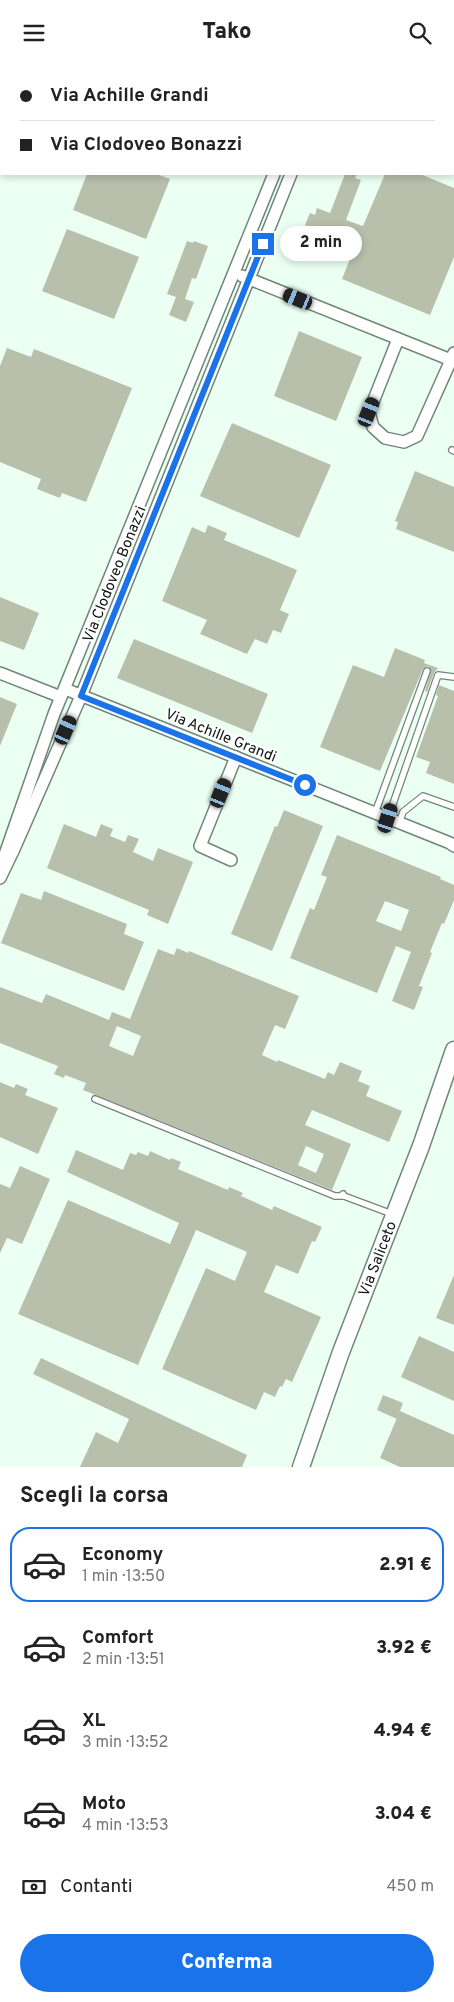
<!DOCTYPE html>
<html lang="it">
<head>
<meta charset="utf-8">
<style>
  body { margin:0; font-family:Overpass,sans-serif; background:#f6f6f6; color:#222; height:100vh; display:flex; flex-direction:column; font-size:19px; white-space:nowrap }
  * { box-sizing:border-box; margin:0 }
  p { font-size:16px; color:#767676 }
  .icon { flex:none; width:28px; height:28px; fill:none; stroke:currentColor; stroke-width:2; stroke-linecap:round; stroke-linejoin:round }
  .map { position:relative; height:1402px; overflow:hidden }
  .drawer { display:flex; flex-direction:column; background:#fff; flex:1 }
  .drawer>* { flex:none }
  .hud { position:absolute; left:0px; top:0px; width:455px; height:110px; box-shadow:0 2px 8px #0003; display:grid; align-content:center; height:110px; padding:0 20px; background:#fff }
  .end { position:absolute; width:22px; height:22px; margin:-11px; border:6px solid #1a73e8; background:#fff; box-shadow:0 0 0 2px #fff }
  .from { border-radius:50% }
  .bubble { position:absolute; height:35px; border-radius:18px; background:#fff; box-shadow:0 2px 8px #0003; font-size:16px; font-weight:800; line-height:35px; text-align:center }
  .car { position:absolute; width:15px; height:30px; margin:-15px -8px; border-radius:6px; box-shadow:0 0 4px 1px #0007; background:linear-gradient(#222 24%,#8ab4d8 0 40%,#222 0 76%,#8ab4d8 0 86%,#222 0) }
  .hud b { display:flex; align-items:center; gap:18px; height:48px; font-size:19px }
  .hud b+b { border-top:1px solid #e0e0e0 }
  .hud i { width:12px; height:12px; background:#222 }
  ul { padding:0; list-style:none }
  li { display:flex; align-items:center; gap:15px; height:75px; margin:0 10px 8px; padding:0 10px; border:2px solid transparent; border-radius:20px }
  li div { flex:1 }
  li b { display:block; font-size:19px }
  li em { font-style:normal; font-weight:800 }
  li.selected { border-color:#1a73e8 }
  li>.icon { width:45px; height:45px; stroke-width:1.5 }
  h2 { padding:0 20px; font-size:22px; line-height:60px }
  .pay { display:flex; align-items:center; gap:12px; height:55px; padding:0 20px; font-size:19px }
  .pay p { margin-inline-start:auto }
  .button { display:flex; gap:10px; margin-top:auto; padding:10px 20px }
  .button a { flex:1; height:58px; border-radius:30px; background:#1a73e8; color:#fff; font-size:20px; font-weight:800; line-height:58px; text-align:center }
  header { display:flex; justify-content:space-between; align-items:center; height:65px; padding:0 20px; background:#fff; font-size:22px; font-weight:800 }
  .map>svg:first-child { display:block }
  .building { fill:#b8c0ac; fill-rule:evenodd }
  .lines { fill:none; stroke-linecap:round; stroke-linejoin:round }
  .service-casing { stroke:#718579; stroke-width:8 }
  .minor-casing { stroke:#718579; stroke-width:14 }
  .secondary-casing { stroke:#718579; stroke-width:19 }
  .service { stroke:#fff; stroke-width:5.5 }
  .minor { stroke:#fff; stroke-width:11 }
  .secondary { stroke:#fff; stroke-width:16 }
  .route { stroke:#1a73e8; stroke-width:6 }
  .labels { text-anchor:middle; stroke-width:5; stroke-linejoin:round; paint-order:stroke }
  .street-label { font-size:15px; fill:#0d1510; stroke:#fff }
</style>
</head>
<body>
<header><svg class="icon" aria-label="menu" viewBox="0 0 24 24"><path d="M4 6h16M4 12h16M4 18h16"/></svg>Tako<svg class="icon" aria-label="search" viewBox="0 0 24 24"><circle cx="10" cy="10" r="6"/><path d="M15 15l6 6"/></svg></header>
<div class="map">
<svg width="454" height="1402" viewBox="0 0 454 1402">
  <rect width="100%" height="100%" fill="#ecfff3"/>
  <g class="building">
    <path d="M87,109H156L170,114L146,174L73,145Z"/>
    <path d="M345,109H357L355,113L361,115L346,155L363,161L385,109H420L454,123V192L430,250L342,214L356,179L305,160L310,148L315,150L317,143L330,148Z"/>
    <path d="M67,164L139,192L114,254L42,226Z"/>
    <path d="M187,176L193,178L194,176L208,181L196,214L192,213L185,234L194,237L186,257L169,250L176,232L167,229Z"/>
    <path d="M299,266L362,292L336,356L274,331Z"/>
    <path d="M7,283L31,292L34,284L132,323L86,437L62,428L60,433L37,424L41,414L0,397V301Z"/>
    <path d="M232,358L331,400L299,473L200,431Z"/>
    <path d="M415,406L454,422V487L396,464L398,457L395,456Z"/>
    <path d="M208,460L227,468L224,475L297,505L280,545L289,549L281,568L273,565L267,579L255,574L247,589L200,569L207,555L162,536L192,462L205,468Z"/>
    <path d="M0,532L39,548L24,585L0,576Z"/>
    <path d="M134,574L268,629L252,668L117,613Z"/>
    <path d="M395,583L425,595L424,598L438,603L434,608L427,627L425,626L431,605L428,601L423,604L380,706L320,682L353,600L384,612Z"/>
    <path d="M439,620L454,626V719L426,708L430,697L416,692L438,631L436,630Z"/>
    <path d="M0,632L17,639L0,681Z"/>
    <path d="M284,745L323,761L272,886L231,869L275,761L277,762Z"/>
    <path d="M64,759L96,772L101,759L113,764L110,771L125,777L128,770L139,774L133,787L153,796L158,783L193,797L168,859L147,850L149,845L47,803Z"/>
    <path d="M337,770L441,812L440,814L454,820V835L444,859L442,858L430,887L432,888L419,921L423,922L414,945L392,936L411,887L396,881L377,928L290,893L310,843L314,845L327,812L321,810ZM385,836L409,845L401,866L376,856Z"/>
    <path d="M44,826L127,859L124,869L144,877L124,926L1,878L21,828L41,835Z"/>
    <path d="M177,883L188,888L189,886L299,931L285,964L275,960L262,990L277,997L278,995L325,1014L328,1007L334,1010L340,997L362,1006L358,1016L370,1021L366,1031L402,1046L389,1077L312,1045L305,1060L351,1079L332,1125L83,1025L86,1018L65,1010L64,1013L54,1009L58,1001L0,978V922L42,938L46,929L109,955L112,947L130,954L158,884L174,890ZM117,961L141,971L133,991L109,981ZM306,1081L324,1089L316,1108L298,1100Z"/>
    <path d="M0,1017L14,1023L16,1019L28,1024L25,1030L58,1043L38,1089L0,1072Z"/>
    <path d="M76,1085L123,1105L130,1088L136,1090L138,1087L148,1091L150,1086L170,1095L171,1093L181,1097L178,1104L228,1125L229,1122L243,1128L241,1131L272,1145L274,1141L322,1162L315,1177L312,1176L298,1209L276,1200L264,1227L321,1252L292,1317L286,1314L282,1322L280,1321L275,1332L264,1327L256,1345L162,1304L206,1203L235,1216L247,1187L196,1165L138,1300L18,1249L68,1135L170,1179L179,1158L67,1107Z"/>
    <path d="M20,1101L50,1114L22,1179L7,1173L0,1188V1119L10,1123Z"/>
    <path d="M454,1210V1260L436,1253Z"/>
    <path d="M419,1271L454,1287V1336L401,1312Z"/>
    <path d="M41,1293L247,1390L242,1402H80L96,1367L118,1378L129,1354L33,1309Z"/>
    <path d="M383,1330L403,1338L397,1354L377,1345Z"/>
    <path d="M400,1346L454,1370V1402H400L380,1393Z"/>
  </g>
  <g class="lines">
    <g class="service-casing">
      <g id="service">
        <path d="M452,385L454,386"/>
        <path d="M375,748L427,606"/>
        <path d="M388,753L438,610L454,612"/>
        <path d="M399,758L403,747L423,731L454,742"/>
        <path d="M95,1034L335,1131H344"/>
        <path d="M343,1129L344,1131L392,1149"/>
      </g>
    </g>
    <g class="minor-casing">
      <g id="minor">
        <path d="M317,1L318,0"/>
        <path d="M335,1V0"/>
        <path d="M242,211L451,295L454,288"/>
        <path d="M398,274L369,347L373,362L385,373L404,377L417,371L451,295"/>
        <path d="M0,608L61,632"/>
        <path d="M65,624L450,778L454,781"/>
        <path d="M3,795L54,649L274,109"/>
        <path d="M231,795L200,781L236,692"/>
        <path d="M0,813L14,784L81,631L291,109"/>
      </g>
    </g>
    <g class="secondary-casing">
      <g id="secondary">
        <path id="s1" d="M301,1402L341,1287L421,1081L454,985"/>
      </g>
    </g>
    <use href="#service" class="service"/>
    <use href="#minor" class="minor"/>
    <use href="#secondary" class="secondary"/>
  </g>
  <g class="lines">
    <path class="route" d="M263,179L81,631L305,720"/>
  </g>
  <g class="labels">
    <g class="street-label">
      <text transform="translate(114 509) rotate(-68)" y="5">Via Clodoveo Bonazzi</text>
      <text transform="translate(221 670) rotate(22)" y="5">Via Achille Grandi</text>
      <text dy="5" stroke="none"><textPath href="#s1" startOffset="222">Via Saliceto</textPath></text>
    </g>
  </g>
</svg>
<i class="end from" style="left:305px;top:720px"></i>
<i class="end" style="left:263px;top:179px"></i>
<div class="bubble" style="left:280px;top:161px;width:82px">2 min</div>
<i class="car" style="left:298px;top:234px;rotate:292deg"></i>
<i class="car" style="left:369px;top:347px;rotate:22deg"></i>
<i class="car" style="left:66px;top:665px;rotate:24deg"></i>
<i class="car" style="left:221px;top:728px;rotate:22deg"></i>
<i class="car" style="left:388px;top:753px;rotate:18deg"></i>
<div class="hud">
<b><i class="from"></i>Via Achille Grandi</b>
<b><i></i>Via Clodoveo Bonazzi</b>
</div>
</div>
<section class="drawer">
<h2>Scegli la corsa</h2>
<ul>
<li class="selected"><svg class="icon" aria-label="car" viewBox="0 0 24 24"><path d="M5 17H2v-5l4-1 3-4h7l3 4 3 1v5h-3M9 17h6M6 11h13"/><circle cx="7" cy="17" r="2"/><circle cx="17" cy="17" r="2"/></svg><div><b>Economy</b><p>1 min · 13:50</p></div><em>2.91 €</em></li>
<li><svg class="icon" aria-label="car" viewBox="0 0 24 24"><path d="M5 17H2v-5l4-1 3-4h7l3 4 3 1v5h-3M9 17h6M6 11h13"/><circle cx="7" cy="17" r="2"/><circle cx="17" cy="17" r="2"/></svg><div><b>Comfort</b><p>2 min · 13:51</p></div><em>3.92 €</em></li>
<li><svg class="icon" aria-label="car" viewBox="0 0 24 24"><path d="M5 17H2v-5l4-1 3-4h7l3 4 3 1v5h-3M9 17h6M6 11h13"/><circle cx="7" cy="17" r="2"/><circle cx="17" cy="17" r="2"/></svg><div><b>XL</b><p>3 min · 13:52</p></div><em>4.94 €</em></li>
<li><svg class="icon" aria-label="car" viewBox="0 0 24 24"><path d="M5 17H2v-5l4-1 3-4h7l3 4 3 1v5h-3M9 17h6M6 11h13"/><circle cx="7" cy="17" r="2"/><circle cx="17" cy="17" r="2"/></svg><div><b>Moto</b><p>4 min · 13:53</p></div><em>3.04 €</em></li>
</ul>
<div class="pay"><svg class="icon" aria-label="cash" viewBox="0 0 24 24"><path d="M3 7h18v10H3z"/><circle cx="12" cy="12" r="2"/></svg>Contanti<p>450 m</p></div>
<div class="button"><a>Conferma</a></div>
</section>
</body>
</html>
